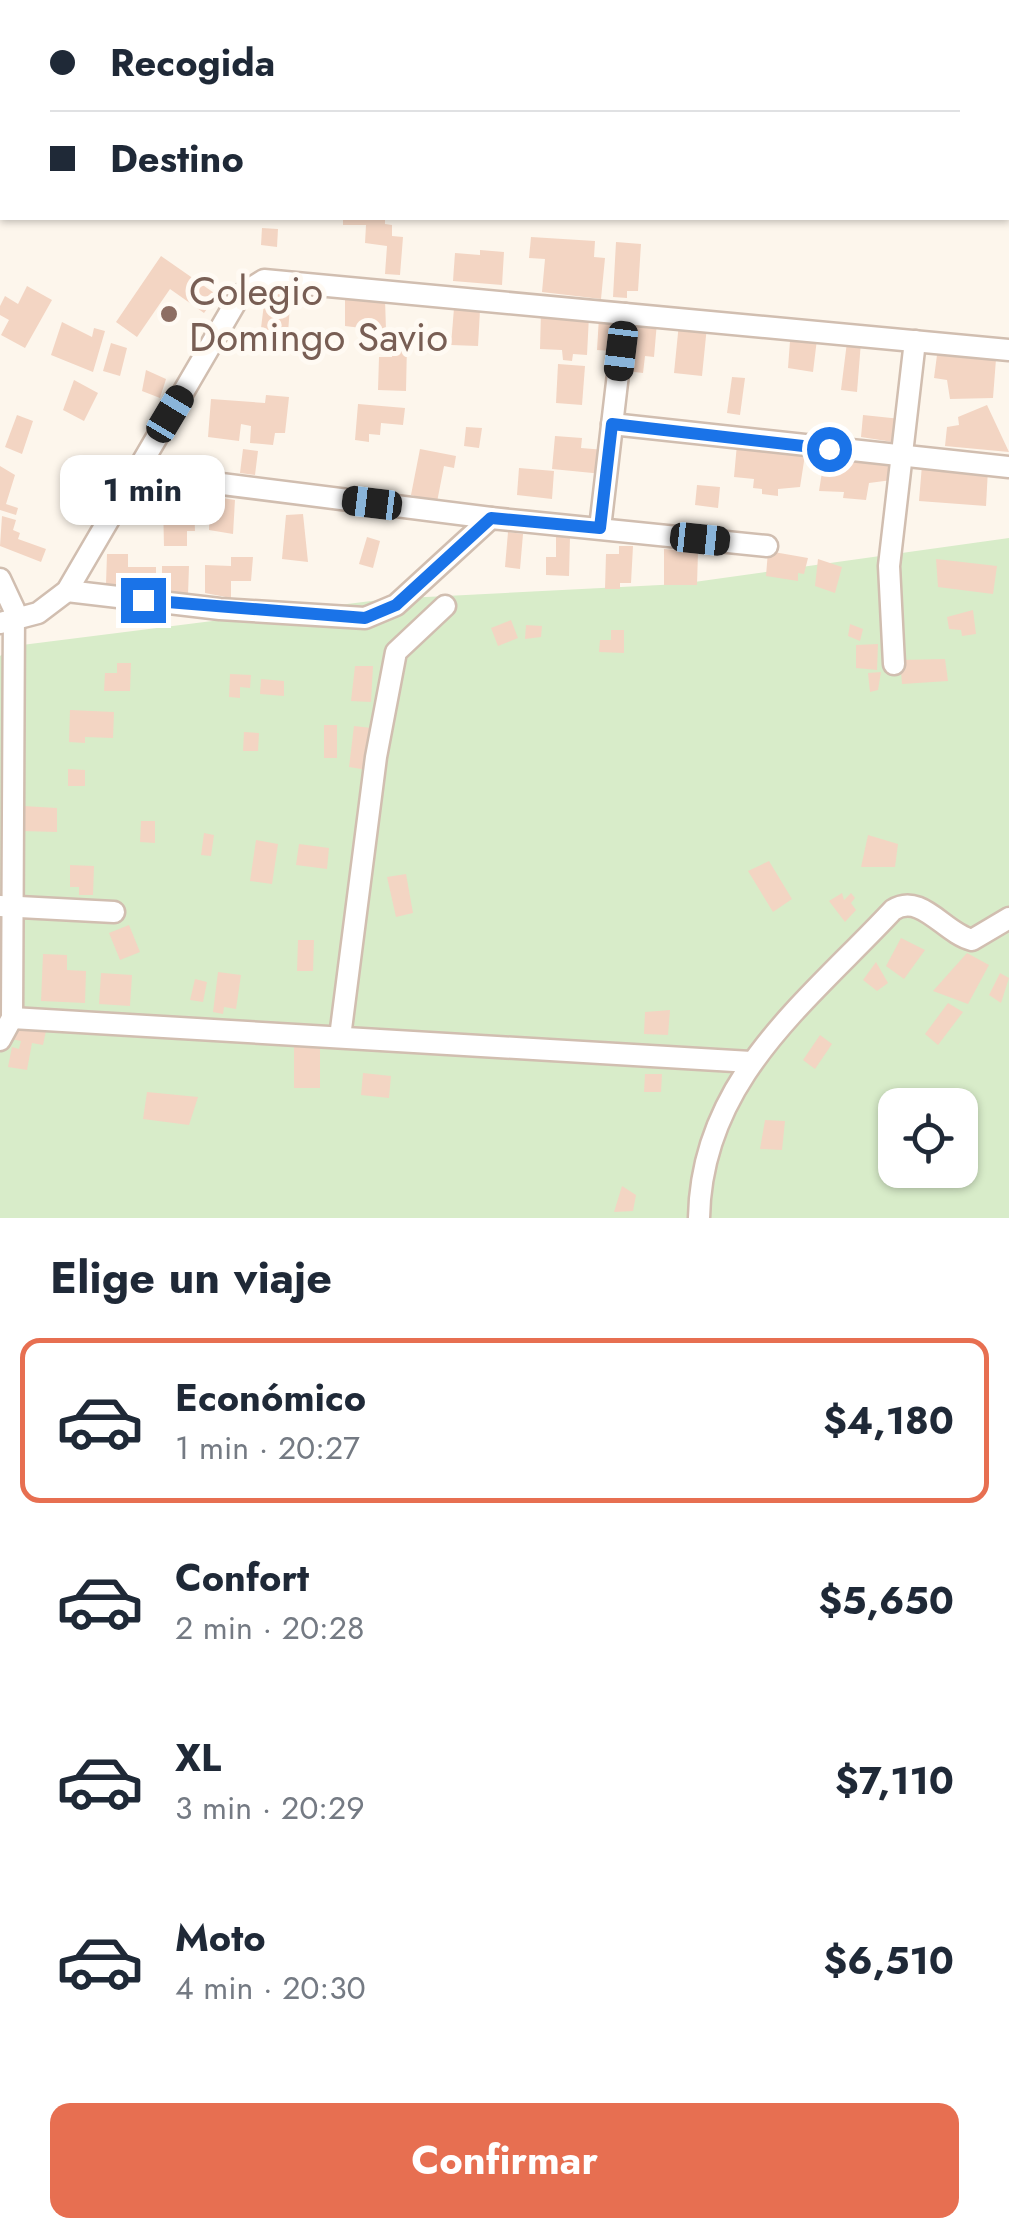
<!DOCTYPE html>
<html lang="es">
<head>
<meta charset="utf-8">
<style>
  body { margin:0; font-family:Jost,sans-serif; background:#f6f6f7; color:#1f2937; height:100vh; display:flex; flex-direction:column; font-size:38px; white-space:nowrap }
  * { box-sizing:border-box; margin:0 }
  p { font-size:32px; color:#747a83 }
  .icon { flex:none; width:55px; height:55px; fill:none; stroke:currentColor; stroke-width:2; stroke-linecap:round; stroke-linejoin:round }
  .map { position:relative; height:1218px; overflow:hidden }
  .details { display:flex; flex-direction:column; background:#fff; flex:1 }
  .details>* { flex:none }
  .hud { position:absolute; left:0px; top:0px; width:1010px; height:220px; box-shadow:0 2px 8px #0004; display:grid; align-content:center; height:220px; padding:0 50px; background:#fff }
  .fabs { position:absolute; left:878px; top:1088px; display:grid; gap:20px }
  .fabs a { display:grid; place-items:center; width:100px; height:100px; border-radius:20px; background:#fff; box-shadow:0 2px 8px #0004; font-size:50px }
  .end { position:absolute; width:45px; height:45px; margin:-22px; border:12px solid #1a73e8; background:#fff; box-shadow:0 0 0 5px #fff }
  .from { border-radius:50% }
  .bubble { position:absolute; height:70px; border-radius:20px; background:#fff; box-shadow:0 2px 8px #0004; font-size:32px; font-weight:700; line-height:70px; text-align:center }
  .car { position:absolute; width:30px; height:60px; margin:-30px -15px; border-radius:12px; box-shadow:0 0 8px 2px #0007; background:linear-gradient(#222 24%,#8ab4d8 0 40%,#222 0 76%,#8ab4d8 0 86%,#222 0) }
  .hud b { display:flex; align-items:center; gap:35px; height:95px; font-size:38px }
  .hud b+b { border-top:2px solid #e0e1e3 }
  .hud i { width:25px; height:25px; background:#1f2937 }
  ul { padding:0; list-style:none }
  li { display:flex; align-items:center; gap:30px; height:165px; margin:0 20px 15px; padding:0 30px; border:5px solid transparent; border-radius:20px }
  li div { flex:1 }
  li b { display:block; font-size:38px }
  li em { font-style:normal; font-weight:700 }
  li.on { border-color:#e76f51 }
  li>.icon { width:90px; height:90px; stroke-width:1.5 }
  h2 { padding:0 50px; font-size:45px; line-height:120px }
  .primary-button { display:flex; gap:20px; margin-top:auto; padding:20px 50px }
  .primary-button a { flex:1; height:115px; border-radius:20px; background:#e76f51; color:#fff; font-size:40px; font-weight:700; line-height:115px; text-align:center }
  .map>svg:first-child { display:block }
  .green { fill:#d8ecc9; fill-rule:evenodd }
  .building { fill:#f3d5c3 }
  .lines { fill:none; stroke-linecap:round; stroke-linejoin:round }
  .street-casing { stroke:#d1beb0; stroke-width:25 }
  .street { stroke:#fff; stroke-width:20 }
  .route { stroke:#1a73e8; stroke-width:12 }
  .education-dot { fill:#8d6e63; stroke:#fffaf3; stroke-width:4 }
  .labels { text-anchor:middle; stroke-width:10; stroke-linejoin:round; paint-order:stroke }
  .education-label { font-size:40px; fill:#785e54; stroke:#fffaf3; text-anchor:start }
</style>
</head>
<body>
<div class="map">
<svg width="1009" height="1218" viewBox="0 0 1009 1218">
  <rect width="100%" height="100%" fill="#fdf6ec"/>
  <path class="green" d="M1009,538V1218H0V656L14,646L387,599L680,584ZM895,1105H960V1170H895Z"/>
  <g class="building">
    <path d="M343,218H385V224L392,225V236L403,237L400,275L385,274L387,246L365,243L366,225H343Z"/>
    <path d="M262,228L278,229L277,247L261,245Z"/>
    <path d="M531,237L595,241L594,257L605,258L601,299L542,292L545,259L529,258Z"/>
    <path d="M616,242L641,244L638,291H627V298L613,297Z"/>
    <path d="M480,250L504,252L502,285L453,281L455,253L480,255Z"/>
    <path d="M161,256L217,295L204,313L170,289L137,337L116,322Z"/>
    <path d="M27,286L52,300L25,348L1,335L9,320L0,315V306L5,296L18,304Z"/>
    <path d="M278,286L291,293L287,346L266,344L267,329L261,328L265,296Z"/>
    <path d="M345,294L385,299L386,331L345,326Z"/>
    <path d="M454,308L480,310L478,346L451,345Z"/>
    <path d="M541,311L589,316L587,355L573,354L572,361L563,360L562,350L540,349Z"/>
    <path d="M599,317L614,318L612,351L597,350Z"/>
    <path d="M631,320L657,322L654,357L645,356L643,373L626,371Z"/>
    <path d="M62,322L92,337L94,328L105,331L93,372L51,355Z"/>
    <path d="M679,323L707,326L702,376L674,373Z"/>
    <path d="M797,335L817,339L813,372L788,368L790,341L795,342Z"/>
    <path d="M847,342H861L857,392L841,390Z"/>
    <path d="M111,343L127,348L120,376L103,371Z"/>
    <path d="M393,343H407L406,391L378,390L379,357H392Z"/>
    <path d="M937,355L996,359L993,398L950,399L947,380L934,378Z"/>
    <path d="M558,364L585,366L582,405L556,403Z"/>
    <path d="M146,370L166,379L160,398L142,391Z"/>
    <path d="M732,377L745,378L740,415L727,413Z"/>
    <path d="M74,380L98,393L84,421L63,410Z"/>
    <path d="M266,395L289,397L285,433H275L273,445L250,443L251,426L241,424L239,441L208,437L211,399L265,403Z"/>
    <path d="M358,404L405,408L403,425L381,423L380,435L369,434V442L355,440Z"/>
    <path d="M987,405L1009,452L945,446L947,427L959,425L958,417Z"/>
    <path d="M17,415L33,421L22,454L5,447Z"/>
    <path d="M863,415L901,419L899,443L861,437Z"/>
    <path d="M466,427L482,428L479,448L464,446Z"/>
    <path d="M555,436L582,438L581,448L605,450L603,474L552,469Z"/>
    <path d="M737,444L805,455L800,487L778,489V496L762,494V489L753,488L754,479L734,477Z"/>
    <path d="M243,449L258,451L255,475L240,473Z"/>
    <path d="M420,449L456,456L454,468L444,466L437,502L411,495Z"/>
    <path d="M825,453L894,462L892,480L869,483L866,500L843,498L844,492L819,491Z"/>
    <path d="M89,458L115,466L110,481L84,472Z"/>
    <path d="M922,465L988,469L986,506L919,501Z"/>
    <path d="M0,466L15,475L6,504L18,508L16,515L0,510Z"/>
    <path d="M519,468L554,471L552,499L517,495Z"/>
    <path d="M697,485L720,487L718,508L695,505Z"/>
    <path d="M210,496L235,500L233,534L209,530Z"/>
    <path d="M163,503H194L195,531H187V546H164Z"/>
    <path d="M303,514L308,562L282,559L286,515Z"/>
    <path d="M2,516L16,520L13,530L20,533L18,539L46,549L41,562L0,546Z"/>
    <path d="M508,532L523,534L520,569L505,567Z"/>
    <path d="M367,537L380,541L373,568L359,564Z"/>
    <path d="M556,537H570L569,576L546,575V557H556Z"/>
    <path d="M619,546H633L631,583H620V589H605L606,554H619Z"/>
    <path d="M664,549L698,552L697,585H664Z"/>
    <path d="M768,551L808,558L804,574L798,573V581L766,576Z"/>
    <path d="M107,554H128V567H156V584H106Z"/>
    <path d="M231,557H253L251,581H231V598L205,593V565L231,566Z"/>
    <path d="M818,559L842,567L835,593L815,586Z"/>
    <path d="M936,559L997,566L993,594L938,587Z"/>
    <path d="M162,566H189L188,595H162Z"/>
    <path d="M973,610L976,634L962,636L961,630L949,629L947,617Z"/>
    <path d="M511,620L518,638L498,646L491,628Z"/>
    <path d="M850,624L863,629L860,641L848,636Z"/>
    <path d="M526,625L542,626L541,637L525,639Z"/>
    <path d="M611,630H624V653L599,652L600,640H611Z"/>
    <path d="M878,644L877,670L856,668V645Z"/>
    <path d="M945,659L948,681L902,684L900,660Z"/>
    <path d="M117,663H131L130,691H104L105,673H117Z"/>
    <path d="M355,666H373L371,702L351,701Z"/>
    <path d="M881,672L878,690L870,692L868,673Z"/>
    <path d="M230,674L251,675L250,688L240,687V698L229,697Z"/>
    <path d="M261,679L284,681V696L260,694Z"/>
    <path d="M70,710L114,712L113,738L85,737V743L69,742Z"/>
    <rect x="324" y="725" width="13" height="33"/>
    <path d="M354,726L380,729L373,771L349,767Z"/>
    <path d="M244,732L259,733L258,751H243Z"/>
    <path d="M68,769L85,770V786H68Z"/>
    <path d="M23,806L57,808V832L22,831Z"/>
    <path d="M141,821H155V843L140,842Z"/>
    <path d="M204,833L214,835L211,856L201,855Z"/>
    <path d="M868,835L898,844L895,867H861Z"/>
    <path d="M256,840L278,844L272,884L250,881Z"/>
    <path d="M299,844L329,848L327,869L296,865Z"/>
    <path d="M769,861L792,899L773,912L748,871Z"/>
    <path d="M70,865L94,866L93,895H79V887H70Z"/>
    <path d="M406,874L413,913L396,917L387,877Z"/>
    <path d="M842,893L844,900L851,893L855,898L851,903L856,910L845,922L829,901Z"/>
    <path d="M129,925L140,952L120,960L109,933Z"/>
    <path d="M901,938L925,950L904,979L886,966Z"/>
    <path d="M298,940H314L313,971H297Z"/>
    <path d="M967,953L989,965L968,1004L933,991Z"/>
    <path d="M43,954L67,955V970L86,971L85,1003L41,1001Z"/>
    <path d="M876,962L888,983L877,991L863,980Z"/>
    <path d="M218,972L241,975L236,1009L224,1007L223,1014L213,1012Z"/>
    <path d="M101,973L132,975L130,1006L99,1004Z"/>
    <path d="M1000,973L1009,978L1001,1003L989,995Z"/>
    <path d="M195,979L207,982L203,1002L190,1000Z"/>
    <path d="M948,1003L963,1012L938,1045L925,1034Z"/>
    <path d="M670,1010L668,1035L644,1034L645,1012Z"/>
    <path d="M15,1018L46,1031L43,1045L32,1043L27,1070L8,1067L12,1047L19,1049L21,1041L11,1039Z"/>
    <path d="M820,1035L832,1044L815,1069L803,1060Z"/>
    <rect x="294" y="1044" width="26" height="44"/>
    <path d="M363,1073L391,1076L389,1098L361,1095Z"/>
    <path d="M645,1074H662L661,1092H644Z"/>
    <path d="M147,1092L198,1097L189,1125L143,1119Z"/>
    <path d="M765,1120L785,1121L782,1150L760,1149Z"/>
    <path d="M622,1186L636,1195L633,1211L614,1212Z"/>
  </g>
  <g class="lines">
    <g class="street-casing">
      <g id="street">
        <path d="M612,424L1009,467"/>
        <path d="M135,473L491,518"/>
        <path d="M600,528L625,314"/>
        <path d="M0,579L14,609L12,1018L0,1040"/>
        <path d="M67,591L220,609L365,618L396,605L491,518L767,546"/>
        <path d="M0,623L38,613L67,591L240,295L264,280L1009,350"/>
        <path d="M894,664L889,566L915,341"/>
        <path d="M0,906L114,912"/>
        <path d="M12,1018L751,1062"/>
        <path d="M340,1037L376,757L396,652L445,606"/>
        <path d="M699,1218C701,1080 806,1003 893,910C921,892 944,933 972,940L1009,918"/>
      </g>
    </g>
    <use href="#street" class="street"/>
  </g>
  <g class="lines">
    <path class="route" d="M143,600L365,618L396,605L491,518L600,528L612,424L829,449"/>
  </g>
  <circle class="education-dot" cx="169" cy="314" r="10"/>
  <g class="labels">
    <g class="education-label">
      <text x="189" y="305">Colegio<tspan x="189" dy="46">Domingo Savio</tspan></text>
    </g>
  </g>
</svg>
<div class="fabs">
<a><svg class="icon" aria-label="locate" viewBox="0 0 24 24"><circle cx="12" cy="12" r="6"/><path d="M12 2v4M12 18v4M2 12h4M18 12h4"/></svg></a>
</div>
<i class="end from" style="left:829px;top:449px"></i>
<i class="end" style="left:143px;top:600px"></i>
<div class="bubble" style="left:60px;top:455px;width:165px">1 min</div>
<i class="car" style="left:621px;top:351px;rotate:187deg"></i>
<i class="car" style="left:170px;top:414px;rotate:31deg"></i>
<i class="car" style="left:372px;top:503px;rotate:277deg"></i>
<i class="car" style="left:700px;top:539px;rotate:96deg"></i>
<div class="hud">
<b><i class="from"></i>Recogida</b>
<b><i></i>Destino</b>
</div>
</div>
<section class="details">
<h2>Elige un viaje</h2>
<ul>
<li class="on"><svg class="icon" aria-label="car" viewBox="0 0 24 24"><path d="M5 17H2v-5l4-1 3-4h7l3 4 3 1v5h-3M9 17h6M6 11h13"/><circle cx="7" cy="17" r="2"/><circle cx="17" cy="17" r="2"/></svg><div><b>Económico</b><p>1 min · 20:27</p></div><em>$4,180</em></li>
<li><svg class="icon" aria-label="car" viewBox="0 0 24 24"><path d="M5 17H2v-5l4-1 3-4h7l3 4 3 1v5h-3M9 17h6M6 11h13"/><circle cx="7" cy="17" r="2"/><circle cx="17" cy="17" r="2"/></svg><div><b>Confort</b><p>2 min · 20:28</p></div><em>$5,650</em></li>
<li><svg class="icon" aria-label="car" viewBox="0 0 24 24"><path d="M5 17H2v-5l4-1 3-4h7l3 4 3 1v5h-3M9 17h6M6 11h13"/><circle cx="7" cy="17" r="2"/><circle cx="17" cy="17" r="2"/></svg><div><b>XL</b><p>3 min · 20:29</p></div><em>$7,110</em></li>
<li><svg class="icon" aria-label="car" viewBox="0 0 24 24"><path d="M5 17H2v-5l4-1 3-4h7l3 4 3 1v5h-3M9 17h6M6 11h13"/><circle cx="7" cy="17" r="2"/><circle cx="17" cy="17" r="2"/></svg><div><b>Moto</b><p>4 min · 20:30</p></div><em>$6,510</em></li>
</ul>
<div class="primary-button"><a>Confirmar</a></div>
</section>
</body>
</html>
